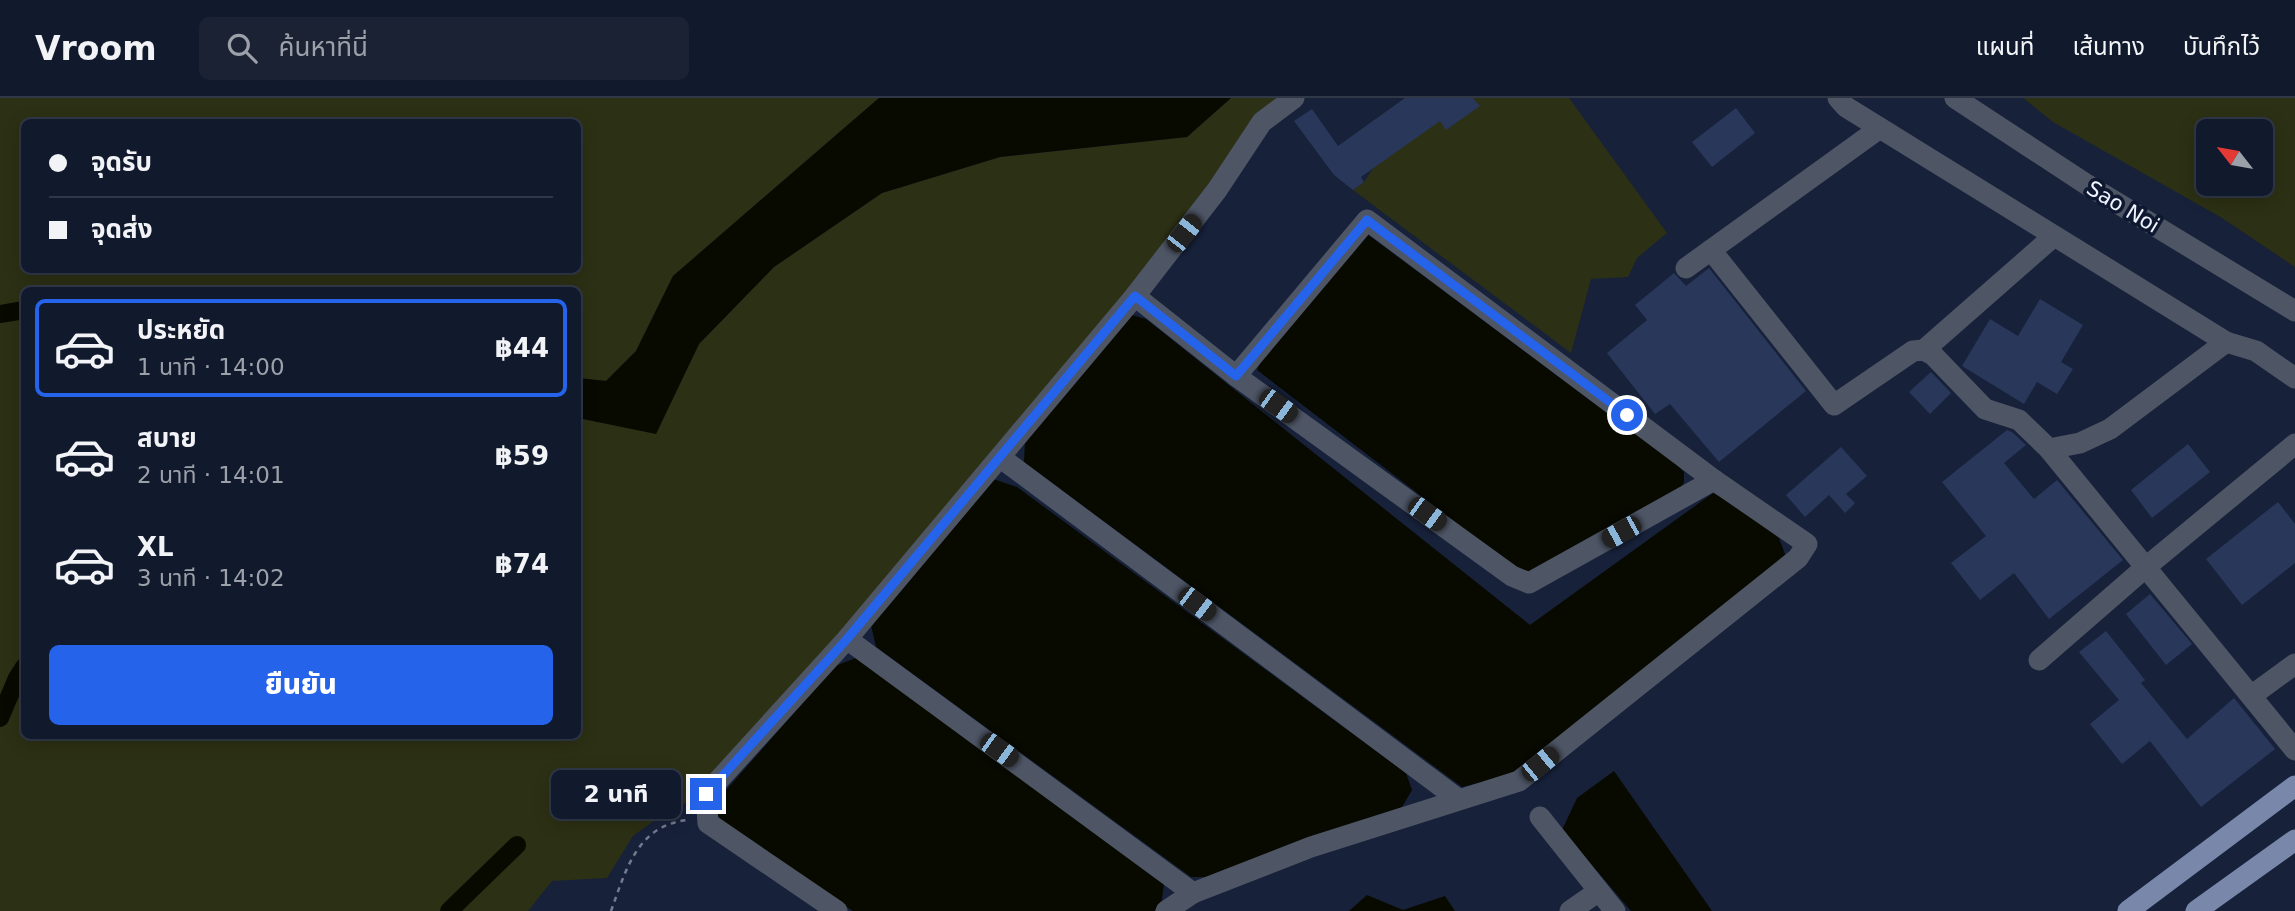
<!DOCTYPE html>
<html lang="th">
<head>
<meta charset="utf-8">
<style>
  body { margin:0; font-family:"DejaVu Sans","Noto Sans Thai",sans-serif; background:#1a2234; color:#f1f3f6; height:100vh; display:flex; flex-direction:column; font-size:26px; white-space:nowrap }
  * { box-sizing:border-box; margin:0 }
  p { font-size:23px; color:#9ca0a9 }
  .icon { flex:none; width:38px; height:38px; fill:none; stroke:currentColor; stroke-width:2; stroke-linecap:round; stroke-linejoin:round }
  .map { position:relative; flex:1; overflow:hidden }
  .sheet { position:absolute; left:21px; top:189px; width:560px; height:452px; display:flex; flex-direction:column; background:#11192c; border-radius:10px; box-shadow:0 4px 18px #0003,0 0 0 2px #303848 }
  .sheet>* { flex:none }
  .banner { position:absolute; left:21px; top:21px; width:560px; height:154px; border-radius:10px; box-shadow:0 4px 18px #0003,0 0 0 2px #303848; display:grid; align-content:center; height:154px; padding:0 28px; background:#11192c }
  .needle { width:46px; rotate:301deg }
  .fabs { position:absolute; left:2196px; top:21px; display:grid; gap:14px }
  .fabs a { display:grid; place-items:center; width:77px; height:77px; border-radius:10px; background:#11192c; box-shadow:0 4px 18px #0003,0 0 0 2px #303848; font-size:35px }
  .end { position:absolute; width:32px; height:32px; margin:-16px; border:9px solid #2563eb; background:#fff; box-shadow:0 0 0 4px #fff }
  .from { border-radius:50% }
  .bubble { position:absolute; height:49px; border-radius:10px; background:#11192c; box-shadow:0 4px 18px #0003,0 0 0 2px #303848; font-size:23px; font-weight:800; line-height:49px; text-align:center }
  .car { position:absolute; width:21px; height:42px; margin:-21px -10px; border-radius:9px; box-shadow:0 0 5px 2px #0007; background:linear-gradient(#222 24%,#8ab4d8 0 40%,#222 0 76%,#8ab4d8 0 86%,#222 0) }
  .banner b { display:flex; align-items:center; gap:24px; height:66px; font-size:26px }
  .banner b+b { border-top:2px solid #303848 }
  .banner i { width:18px; height:18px; background:#f1f3f6 }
  ul { padding:12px 0 0; list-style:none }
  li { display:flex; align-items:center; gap:21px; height:98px; margin:0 14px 10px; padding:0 14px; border:4px solid transparent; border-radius:10px }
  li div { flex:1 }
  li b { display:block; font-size:26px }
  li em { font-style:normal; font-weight:800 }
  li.selected { border-color:#2563eb }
  li>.icon { width:63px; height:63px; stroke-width:1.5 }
  .action { display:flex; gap:14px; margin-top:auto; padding:14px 28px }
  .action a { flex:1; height:80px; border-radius:10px; background:#2563eb; color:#fff; font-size:28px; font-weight:800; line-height:80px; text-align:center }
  header { display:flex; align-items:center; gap:42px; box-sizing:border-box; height:98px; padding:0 35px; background:#11192c; border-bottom:2px solid #303848 }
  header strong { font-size:33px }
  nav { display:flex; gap:38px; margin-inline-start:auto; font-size:24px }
  .search { width:490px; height:63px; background:#1a2234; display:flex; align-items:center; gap:18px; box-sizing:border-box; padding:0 24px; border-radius:10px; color:#9ca0a9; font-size:26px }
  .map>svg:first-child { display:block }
  .green { fill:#2c3014; fill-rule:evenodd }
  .water { fill:#080a00 }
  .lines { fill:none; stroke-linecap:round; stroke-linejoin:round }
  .canal { stroke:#080a00; stroke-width:18 }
  .building { fill:#29375a }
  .path { stroke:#747b8e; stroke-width:2.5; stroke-dasharray:5 5; stroke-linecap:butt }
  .minor { stroke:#4e5666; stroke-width:21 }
  .major { stroke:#7988aa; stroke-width:21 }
  .route { stroke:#2563eb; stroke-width:9 }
  .labels { text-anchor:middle; stroke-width:7; stroke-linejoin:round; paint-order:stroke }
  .street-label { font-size:21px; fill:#f0f4ff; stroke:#0e1830 }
</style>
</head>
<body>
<header>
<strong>Vroom</strong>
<div class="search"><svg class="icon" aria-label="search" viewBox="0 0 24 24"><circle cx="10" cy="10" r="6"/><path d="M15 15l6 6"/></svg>ค้นหาที่นี่</div>
<nav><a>แผนที่</a><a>เส้นทาง</a><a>บันทึกไว้</a></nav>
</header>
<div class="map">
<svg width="2295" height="813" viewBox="0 0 2295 813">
  <rect width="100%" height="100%" fill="#17213a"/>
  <g class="green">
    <path d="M0,0H879L673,178L636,253L606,283L578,280V192H24V637H578V320L656,335L699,246L774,169L882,95L1000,59L1187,39L1231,0H1295L706,696L669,712L633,738L607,780L552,783L528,813H0ZM24,24H578V172H24Z"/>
    <path d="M1405,0H1569L1667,135L1637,160L1628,179L1591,181L1571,255L1353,92L1364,84L1374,69L1352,38Z"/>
    <path d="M2023,0H2295V169L2222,120L2053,24ZM2208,33H2261V86H2208Z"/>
  </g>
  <g class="water">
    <path d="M879,0H1231L1187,39L1000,59L882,95L774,169L699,246L656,336L578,320V280L606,283L636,253L673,178Z"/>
    <path d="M1367,136L1675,365L1684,374V384L1678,396L1532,475L1515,470L1257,272L1262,261Z"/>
    <path d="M1128,216L1146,221L1530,527L1713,395L1735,406L1779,440L1786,459L1518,675L1462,689L1024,364L1025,342Z"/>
    <path d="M993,381L1017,389L1406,675L1412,692L1402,709L1208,779H1191L876,549L871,527Z"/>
    <path d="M856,560L1164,785L1161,808L1154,813H853L720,723L714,706L835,568Z"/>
    <path d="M1614,673L1712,813H1631L1562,732L1577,700Z"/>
    <path d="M1367,797L1403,812L1445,798L1455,813H1349Z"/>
  </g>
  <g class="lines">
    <g class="canal">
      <path d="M0,216L24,212"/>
      <path d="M0,620L17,580L24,569"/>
      <path d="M449,813L517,747"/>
    </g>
  </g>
  <g class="building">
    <path d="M1405,0H1473L1480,8L1446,32L1440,23L1361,79L1364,84L1353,92L1334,77L1294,23L1312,11L1338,48Z"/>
    <path d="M1736,10L1755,35L1712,69L1692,44Z"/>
    <path d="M1709,170L1806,293L1719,364L1670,306L1655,316L1607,255L1647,222L1635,207L1674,175L1686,188Z"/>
    <path d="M2040,201L2083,227L2061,264L2073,271L2057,296L2037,284L2024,306L1962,268L1990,221L2018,238Z"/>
    <path d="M1931,274L1951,295L1930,316L1909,294Z"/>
    <path d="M2007,332L2012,334L2026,347L2004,365L2034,401L2057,382L2123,462L2049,521L2014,475L1980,502L1951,465L1986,438L1942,384Z"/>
    <path d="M2188,346L2210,374L2152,420L2131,392Z"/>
    <path d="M1841,349L1867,378L1846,396L1855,405L1845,415L1829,397L1805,419L1786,397Z"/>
    <path d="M2278,404L2295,426V465L2242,507L2206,461Z"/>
    <path d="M2150,496L2192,546L2166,567L2126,516Z"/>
    <path d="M2106,533L2145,582L2141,585L2187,641L2234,600L2275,651L2201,709L2150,643L2122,666L2090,626L2119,602L2079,554Z"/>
  </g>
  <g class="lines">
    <path class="path" d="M611,813C626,772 637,727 688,722"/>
    <g class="minor">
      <path d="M1838,0L1846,9L2226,244"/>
      <path d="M1955,0L2086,86L2295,213"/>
      <path d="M1711,152L1834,307L1913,253L1924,252L1933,257L1985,311L2019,322L2049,351L2295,652"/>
      <path d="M1686,170L1880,30"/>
      <path d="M1135,198L1236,278L1367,122L1714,382L1807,446L1798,460L1519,683L1311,749L1193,795L1166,813"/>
      <path d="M1924,252L2054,138"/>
      <path d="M1236,278L1512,478L1529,485L1714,382"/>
      <path d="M2049,351L2080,345L2110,331L2226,244L2256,253L2295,280"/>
      <path d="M1001,360L1458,701"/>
      <path d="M847,541L1193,795"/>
      <path d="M2039,562L2146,469L2295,346"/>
      <path d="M2251,598L2295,566"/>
      <path d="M1540,719L1615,813"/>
      <path d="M837,813L708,725L706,696L847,541L1135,198L1217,92L1262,24L1294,0"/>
      <path d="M1570,813L1599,793"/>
    </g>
    <g class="major">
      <path d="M2128,813L2295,688"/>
      <path d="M2196,813L2295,742"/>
    </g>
  </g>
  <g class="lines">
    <path class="route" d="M706,696L847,541L1135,198L1236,278L1367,122L1627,317"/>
  </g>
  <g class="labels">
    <g class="street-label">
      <text transform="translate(2123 109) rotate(31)" y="7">Sao Noi</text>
    </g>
  </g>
</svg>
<div class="fabs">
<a><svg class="needle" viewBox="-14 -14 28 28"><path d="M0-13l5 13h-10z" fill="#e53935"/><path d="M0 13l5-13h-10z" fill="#9ca0a9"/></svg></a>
</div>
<i class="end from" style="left:1627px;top:317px"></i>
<i class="end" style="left:706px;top:696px"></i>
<div class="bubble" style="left:551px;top:672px;width:130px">2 นาที</div>
<i class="car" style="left:1184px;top:135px;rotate:38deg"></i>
<i class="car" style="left:1278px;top:308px;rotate:126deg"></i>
<i class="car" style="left:1427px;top:416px;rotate:126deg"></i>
<i class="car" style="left:1621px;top:434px;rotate:241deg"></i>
<i class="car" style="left:1197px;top:506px;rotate:127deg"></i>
<i class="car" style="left:999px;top:652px;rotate:126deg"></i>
<i class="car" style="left:1540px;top:666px;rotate:51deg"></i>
<div class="banner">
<b><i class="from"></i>จุดรับ</b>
<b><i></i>จุดส่ง</b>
</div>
<section class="sheet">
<ul>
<li class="selected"><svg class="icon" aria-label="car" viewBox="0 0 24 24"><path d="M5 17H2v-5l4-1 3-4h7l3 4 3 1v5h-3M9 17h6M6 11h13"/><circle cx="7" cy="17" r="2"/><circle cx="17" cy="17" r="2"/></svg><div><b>ประหยัด</b><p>1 นาที · 14:00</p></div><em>฿44</em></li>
<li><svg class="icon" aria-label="car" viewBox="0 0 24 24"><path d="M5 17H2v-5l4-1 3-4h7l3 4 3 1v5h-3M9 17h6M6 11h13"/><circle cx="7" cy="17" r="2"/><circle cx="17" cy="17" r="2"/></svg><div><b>สบาย</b><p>2 นาที · 14:01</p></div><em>฿59</em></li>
<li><svg class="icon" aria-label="car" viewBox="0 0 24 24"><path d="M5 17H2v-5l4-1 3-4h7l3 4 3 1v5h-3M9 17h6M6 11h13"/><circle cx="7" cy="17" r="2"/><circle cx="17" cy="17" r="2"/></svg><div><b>XL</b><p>3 นาที · 14:02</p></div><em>฿74</em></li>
</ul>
<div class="action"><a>ยืนยัน</a></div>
</section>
</div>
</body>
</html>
